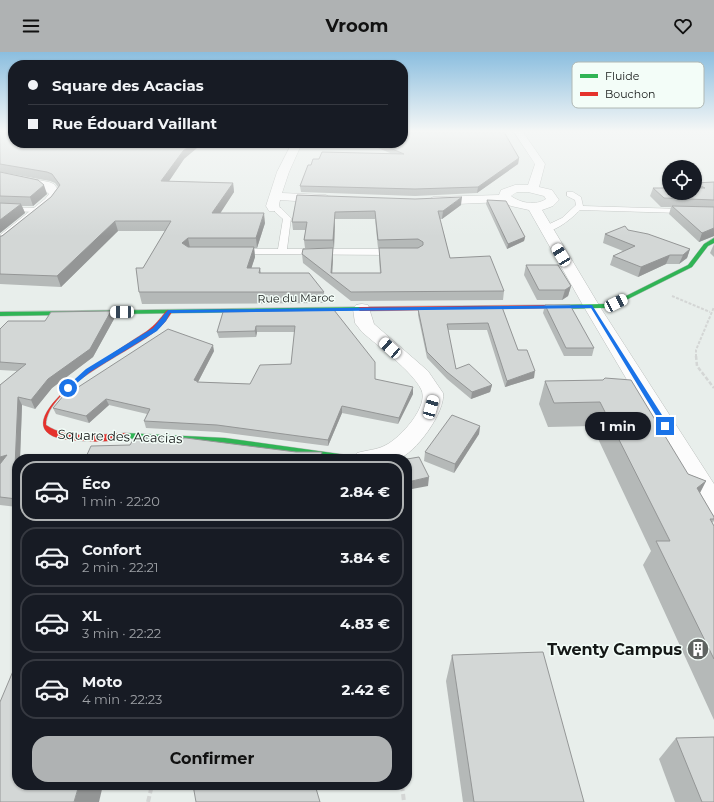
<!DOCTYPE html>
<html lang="fr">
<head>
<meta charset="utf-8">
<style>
  body { margin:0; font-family:Montserrat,sans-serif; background:#20242c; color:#f1f3f6; height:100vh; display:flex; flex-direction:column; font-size:15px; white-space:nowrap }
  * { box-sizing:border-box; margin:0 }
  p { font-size:13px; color:#9ea1a6 }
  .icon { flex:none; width:22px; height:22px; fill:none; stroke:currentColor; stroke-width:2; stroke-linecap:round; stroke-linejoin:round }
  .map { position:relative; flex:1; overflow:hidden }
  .side { position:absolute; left:12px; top:402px; width:400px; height:336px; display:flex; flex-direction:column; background:#171b24; border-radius:16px; box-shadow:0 1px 3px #0004 }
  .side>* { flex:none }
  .banner { position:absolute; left:8px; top:8px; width:400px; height:88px; border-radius:16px; box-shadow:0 1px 3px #0004; display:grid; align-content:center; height:88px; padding:0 20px; background:#171b24 }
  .fabs { position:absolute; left:662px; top:108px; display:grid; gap:8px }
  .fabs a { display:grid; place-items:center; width:40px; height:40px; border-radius:50%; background:#171b24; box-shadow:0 1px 3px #0004; font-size:20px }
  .end { position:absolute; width:18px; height:18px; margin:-9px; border:5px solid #1a73e8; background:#fff; box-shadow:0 0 0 2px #fff }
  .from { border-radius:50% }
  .bubble { position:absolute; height:28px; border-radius:14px; background:#171b24; box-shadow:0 1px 3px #0004; font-size:13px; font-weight:700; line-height:28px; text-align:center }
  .car { position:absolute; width:12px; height:24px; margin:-12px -6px; border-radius:5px; box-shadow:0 0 3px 1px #0007; background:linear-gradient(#fff 24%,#345 0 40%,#fff 0 76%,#345 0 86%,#fff 0) }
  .banner b { display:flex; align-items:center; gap:14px; height:38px; font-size:15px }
  .banner b+b { border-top:1px solid #363941 }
  .banner i { width:10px; height:10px; background:#f1f3f6 }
  ul { padding:7px 0 0; list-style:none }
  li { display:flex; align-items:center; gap:12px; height:60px; margin:0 8px 6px; padding:0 12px; border:2px solid #363941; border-radius:16px }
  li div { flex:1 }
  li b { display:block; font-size:15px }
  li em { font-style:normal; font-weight:700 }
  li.on { border-color:#afb2b3 }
  li>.icon { width:36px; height:36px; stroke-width:1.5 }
  .button { display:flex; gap:8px; margin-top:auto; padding:8px 20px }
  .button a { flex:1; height:46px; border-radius:16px; background:#afb2b3; color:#111; font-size:16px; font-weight:700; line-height:46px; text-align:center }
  header { display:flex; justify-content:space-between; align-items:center; height:52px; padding:0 20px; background:#afb2b3; color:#111; font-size:18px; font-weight:700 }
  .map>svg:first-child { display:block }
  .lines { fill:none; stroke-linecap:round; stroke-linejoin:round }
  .lane-casing { stroke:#bbbfbd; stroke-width:1 }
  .street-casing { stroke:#bbbfbd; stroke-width:1 }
  .fast-casing { stroke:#bbbfbd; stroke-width:1 }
  .jam-casing { stroke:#bbbfbd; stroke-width:1 }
  .path-far2 { stroke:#d4d6d5; stroke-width:2; stroke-dasharray:3 1.5; stroke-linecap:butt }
  .path-far1 { stroke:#d4d6d5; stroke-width:2.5; stroke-dasharray:4 2; stroke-linecap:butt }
  .path { stroke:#d4d6d5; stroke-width:4; stroke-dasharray:6 3; stroke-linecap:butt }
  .lane { fill:#fcfcfc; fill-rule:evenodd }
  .street { fill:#fcfcfc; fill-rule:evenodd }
  .fast { fill:#30b455; fill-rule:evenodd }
  .jam { fill:#e5322d; fill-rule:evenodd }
  .wall { fill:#b5b9b8 }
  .shaded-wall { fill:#949696 }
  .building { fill:#d3d7d6; stroke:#949696 }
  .route { fill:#1a73e8 }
  .labels { text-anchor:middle; stroke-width:3; stroke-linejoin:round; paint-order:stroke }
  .far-street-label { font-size:11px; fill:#151817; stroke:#f3fdf8 }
  .street-label { font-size:13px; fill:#151817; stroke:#f3fdf8 }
  .near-poi-label { font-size:16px; font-weight:bold; fill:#151817; stroke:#f3fdf8; text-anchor:end }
  .key { fill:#f3fdf8; stroke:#b0b8b4; stroke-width:1 }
  .key-label { font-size:11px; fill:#151817 }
</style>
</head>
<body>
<header><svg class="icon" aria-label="menu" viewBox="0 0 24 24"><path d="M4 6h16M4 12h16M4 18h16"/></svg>Vroom<svg class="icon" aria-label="heart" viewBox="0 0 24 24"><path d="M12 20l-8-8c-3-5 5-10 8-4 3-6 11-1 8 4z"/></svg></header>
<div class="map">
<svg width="714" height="750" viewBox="0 0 714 750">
  <rect width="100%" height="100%" fill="#e8eeeb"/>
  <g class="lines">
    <g class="lane-casing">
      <g id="lane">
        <path d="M567,140H573L581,145L583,154L714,158V162L580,158C572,166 555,181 543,179V175L562,166L576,153L575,148L567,144Z"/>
        <path d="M0,155L40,156L44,158L40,160L0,159Z"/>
        <path d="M275,156H281L291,166L287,197H395L399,200L395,203L234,202L233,200L237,197H278L283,167L275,160Z"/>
      </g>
    </g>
    <g class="street-casing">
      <g id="street">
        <path d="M514,80H523L545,112L539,135L552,138L559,148L553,154L542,158L600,255L714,432V463L705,460L584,255L529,158L511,154L503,150L433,153L427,149L433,145L499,143L501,138L515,133H528L535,112ZM517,140H528L544,144L546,147C536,154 520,151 511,144Z"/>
        <path d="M292,91H302L289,120L282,141L326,143L332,147L326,151L280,148L279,153L280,156L279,159H269L266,154L277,120Z"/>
        <path d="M0,121L49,130L54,132L61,142L53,153L5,193L0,194V183L45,147L49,142L42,136L0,127Z"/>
        <path d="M362,252L368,253L374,272L428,319L443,341C446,359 415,403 397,407C384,410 367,407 353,407L357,401C367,398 377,398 386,393C400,386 430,354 421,337C412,319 378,294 362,280L355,271L353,257L356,253Z"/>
      </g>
    </g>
    <g class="fast-casing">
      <g id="fast">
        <path d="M714,186V191L708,194L692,215L618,252L604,256L552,257L549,255L552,253L604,252L614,250L688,213L704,192Z"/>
        <path d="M360,255L363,257L362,258L0,264V260Z"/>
        <path d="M125,381L225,386L354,404L357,405L359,407H330L225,392L122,386L120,384L122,382Z"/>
      </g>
    </g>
    <g class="jam-casing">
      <g id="jam">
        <path d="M552,253L554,254V256L360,259L357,257L360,255Z"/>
        <path d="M168,258L172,260C168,266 164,272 158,277C132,300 47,334 46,373C68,388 100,382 125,381L128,382L130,384L128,386C111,391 76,390 58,386C0,368 131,290 147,279C155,273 160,267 166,259Z"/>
      </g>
    </g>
    <g class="path-far2">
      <path d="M672,244L710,260"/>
      <path d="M696,305V298L714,255"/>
    </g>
    <path class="path-far1" d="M696,304L697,314L714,336"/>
    <g class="path">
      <path d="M402,733L404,750"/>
      <path d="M148,750L152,733"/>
    </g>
    <use href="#lane" class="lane"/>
    <use href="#street" class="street"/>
    <use href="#fast" class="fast"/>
    <use href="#jam" class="jam"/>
  </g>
  <g class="wall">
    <path d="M0,80L184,107L169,129L233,131L234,140L220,161L265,171L257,196H254L255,205L251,216H260L261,221L324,240L325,251L142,252L139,240L143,216L165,179H118L61,235L0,232V184H2L51,145L58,135L55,131L50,129L0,120Z"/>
    <path d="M366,91H403L519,106L518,112L477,141L415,144L301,140L300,134L311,113L319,107L390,101Z"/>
    <path d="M0,120L47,142L33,154H22L25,161L0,181Z"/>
    <path d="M714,130V184L699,190L669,162L671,155H661L650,144L653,136L695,141V131Z"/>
    <path d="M297,143L461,153L442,167H440L450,206L504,239L503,248L351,249L303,211L302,202L333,196L332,221H380L379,205V196H418H378L375,167H335L334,196H305L304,188L306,178H293L292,170Z"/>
    <path d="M487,148L525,185L524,189L507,197L486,152Z"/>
    <path d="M628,178L690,197L687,206L679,212H666L638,225L610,213L613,204L623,199L603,191L605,182Z"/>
    <path d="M714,192V205L710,201Z"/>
    <path d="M526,213L571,234L568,244L562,248H537L524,223Z"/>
    <path d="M545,253L594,296L592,304H564L543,261Z"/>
    <path d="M502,255L518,298L534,326L505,335L487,278H448L456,317L492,333L490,340L471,347L447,327L427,306L418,263V257Z"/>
    <path d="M334,258L375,327L413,342L398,372L342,361L328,394L219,380L146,376L144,369L147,362L109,353L89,371L56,362L53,356L70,340L214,299L198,330L250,332L291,312L295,280H257L256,285L219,286L217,280Z"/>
    <path d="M111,259L114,267L93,305L52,336L35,357L22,353L20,407H17V455L0,453V333L17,319L0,318V277Z"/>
    <path d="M603,328L688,422L706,429L700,441L714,465V469L712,471L714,474V668L643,513L651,499L592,374L548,375L539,352L545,329Z"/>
    <path d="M480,374L479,382L454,421L424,409L425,400Z"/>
    <path d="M452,603L584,750H463L446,629Z"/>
    <path d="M676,686L714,750H675L659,707Z"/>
  </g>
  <g class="shaded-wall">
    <path d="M193,91H203L184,107L163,138L161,129L183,99Z"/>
    <path d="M519,106L518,112L477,141L478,135Z"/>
    <path d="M233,131L234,140L214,171L212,161Z"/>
    <path d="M44,133L47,142L33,154L30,145Z"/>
    <path d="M462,145L461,153L442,167L443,159Z"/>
    <path d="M21,152L25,161L0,181V168Z"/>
    <path d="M335,160V167L334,196L333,188Z"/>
    <path d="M264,161L265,171L257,196L256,186Z"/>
    <path d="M115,169L118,179L61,235L57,224Z"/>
    <path d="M714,176V184L699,190L702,181Z"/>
    <path d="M525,185L524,189L507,197L508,192Z"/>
    <path d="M188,186L190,196L182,191Z"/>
    <path d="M254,195L255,205L248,227L247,216Z"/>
    <path d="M333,196V205L332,226L331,221Z"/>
    <path d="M690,197L687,206L679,212L683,203Z"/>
    <path d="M670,203L666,212L638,225L641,215Z"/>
    <path d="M571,234L568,244L562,248L565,238Z"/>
    <path d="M111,259L114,267L93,305L52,336L35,357L31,348L48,327Z"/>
    <path d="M256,274L257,280L256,285L255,279Z"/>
    <path d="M213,293L214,299L198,330L194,328Z"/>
    <path d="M535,319L534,326L505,335L507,329Z"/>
    <path d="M492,333L490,340L471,347L472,340Z"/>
    <path d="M413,335V342L398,372L399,366Z"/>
    <path d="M69,337L72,344L66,343Z"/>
    <path d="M18,345L22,353L20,407H17V420L15,415Z"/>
    <path d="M106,347L109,353L89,371L86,364Z"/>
    <path d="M342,354V361L328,394V388Z"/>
    <path d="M480,374L479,382L454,421L455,412Z"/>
    <path d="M322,400L323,407H319Z"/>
    <path d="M7,403L0,415V405Z"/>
    <path d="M429,425L428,434L412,437V440L407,441V432L412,429Z"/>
    <path d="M706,429L693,454L697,436Z"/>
    <path d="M79,733H103L99,750H74Z"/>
  </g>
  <g class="building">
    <path d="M0,80H13V91H193L183,99L161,129L233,131L212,161H264L256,186H188L182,191L188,195H254L247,216H260L259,221H309L324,240H139L136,216H143L171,169H115L57,224L0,222V184H2L51,145L60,133L52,122L47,120L0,112Z"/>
    <path d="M403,80H504L519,106L478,135L415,137L300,134L308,113H311L313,107H319L322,100L404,102L378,91H403Z"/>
    <path d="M0,120L38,128L44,133L30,145L0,144Z"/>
    <path d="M714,130V148L664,146L653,136H669V141H695V136H705L695,131Z"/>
    <path d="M297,143L415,147L462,145L443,159H438L450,206L490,204L504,239L351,240L302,202L303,197L333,196L331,221H381L379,196H418L423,193V190L418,187L378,188L375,159L335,160L333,188H304L307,170H292Z"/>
    <path d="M487,148L506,149L525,185L508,192Z"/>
    <path d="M0,151L21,152L0,168Z"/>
    <path d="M672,154L714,155V176L702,181Z"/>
    <path d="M625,174L628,178L648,182L690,197L683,203H670L641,215L613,204L635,194L605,182Z"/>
    <path d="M526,213H558L571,234L565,238H539Z"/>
    <path d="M545,253H570L594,296H566Z"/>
    <path d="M502,255L518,298H527L535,319L507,329L488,271L447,272L456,317L469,312L492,333L472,340L447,320L427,300L418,257Z"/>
    <path d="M334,258L375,310V327L413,335L399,366L342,354L328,388L217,373L144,369L150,357L106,347L86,364L53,356L69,337L66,343L168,277L213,293L194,328L197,329V330L250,332L260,313L291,312L295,274H256L255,279L217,280L223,260Z"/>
    <path d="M111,259L90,297L48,327L31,348L18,345L15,415H17V447L0,445V412L7,403L0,405V333L26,312L0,310V277L8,269H45L51,260Z"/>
    <path d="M605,326L631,328L688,422L706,429L697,436L714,465V467H710L714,474V607L656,489H670L600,350L554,351L545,329L603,328Z"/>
    <path d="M452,363L480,374L455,412L425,400Z"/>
    <path d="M134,386H186L296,400H322L319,407H85L91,394L130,393Z"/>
    <path d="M419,405L429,425L412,429L413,431L407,432V407Z"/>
    <path d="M543,600L584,750H474L452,603Z"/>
    <path d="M16,612H17V733H79L74,750H0V650Z"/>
    <path d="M714,685V750H702L676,686Z"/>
    <path d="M193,733H315L320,750H196Z"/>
  </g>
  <linearGradient id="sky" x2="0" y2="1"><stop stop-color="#8bbedf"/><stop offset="0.43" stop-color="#f5f7f6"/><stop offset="1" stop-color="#f5f7f6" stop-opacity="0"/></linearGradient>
  <rect width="714" height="184" fill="url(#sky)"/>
  <path class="route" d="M592,253L669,374L668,375H663L591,256L170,261L166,269L157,279L90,320L70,337L65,336L86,317L153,276L168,258Z"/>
  <defs>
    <g id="building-disc" transform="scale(1.15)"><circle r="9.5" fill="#5f6361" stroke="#f3fdf8"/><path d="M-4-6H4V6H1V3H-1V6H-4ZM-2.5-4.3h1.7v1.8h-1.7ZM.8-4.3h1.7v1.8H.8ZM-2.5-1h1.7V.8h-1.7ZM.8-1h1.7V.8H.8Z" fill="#fff"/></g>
  </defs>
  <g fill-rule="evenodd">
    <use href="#building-disc" x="698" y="597"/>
  </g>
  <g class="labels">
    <g class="far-street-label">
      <text transform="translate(296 246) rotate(-1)" y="4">Rue du Maroc</text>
    </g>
    <g class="street-label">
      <text transform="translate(120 384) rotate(2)" y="5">Square des Acacias</text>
    </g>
    <g class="near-poi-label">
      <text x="682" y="603">Twenty Campus</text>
    </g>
  </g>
  <rect x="572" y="10" width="132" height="46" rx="6" class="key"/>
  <rect x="580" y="22" width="18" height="4" fill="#30b455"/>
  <rect x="580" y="40" width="18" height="4" fill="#e5322d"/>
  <g class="key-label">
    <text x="605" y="28">Fluide</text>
    <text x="605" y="46">Bouchon</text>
  </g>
</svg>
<div class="fabs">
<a><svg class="icon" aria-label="locate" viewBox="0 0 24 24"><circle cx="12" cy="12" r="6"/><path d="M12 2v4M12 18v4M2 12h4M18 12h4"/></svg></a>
</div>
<i class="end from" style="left:68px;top:336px"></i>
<i class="end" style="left:665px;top:374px"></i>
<div class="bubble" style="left:585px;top:360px;width:66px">1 min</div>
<i class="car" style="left:561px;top:203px;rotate:329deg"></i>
<i class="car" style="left:616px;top:251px;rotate:64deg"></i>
<i class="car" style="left:122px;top:260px;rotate:269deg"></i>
<i class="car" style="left:390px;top:296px;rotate:312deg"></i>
<i class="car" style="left:431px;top:355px;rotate:16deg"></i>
<div class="banner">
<b><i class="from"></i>Square des Acacias</b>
<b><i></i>Rue Édouard Vaillant</b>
</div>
<section class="side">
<ul>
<li class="on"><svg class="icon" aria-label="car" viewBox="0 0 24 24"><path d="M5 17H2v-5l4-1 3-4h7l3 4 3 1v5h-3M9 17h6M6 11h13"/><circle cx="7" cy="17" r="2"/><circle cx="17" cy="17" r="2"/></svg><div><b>Éco</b><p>1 min · 22:20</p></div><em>2.84 €</em></li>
<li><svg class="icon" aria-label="car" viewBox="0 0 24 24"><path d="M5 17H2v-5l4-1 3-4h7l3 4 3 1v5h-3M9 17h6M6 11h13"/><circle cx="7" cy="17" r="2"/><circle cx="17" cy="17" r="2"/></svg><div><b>Confort</b><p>2 min · 22:21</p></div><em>3.84 €</em></li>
<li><svg class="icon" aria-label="car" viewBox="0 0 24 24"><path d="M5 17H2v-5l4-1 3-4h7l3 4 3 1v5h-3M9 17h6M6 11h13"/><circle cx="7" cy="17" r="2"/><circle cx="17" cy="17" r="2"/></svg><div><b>XL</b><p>3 min · 22:22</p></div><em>4.83 €</em></li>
<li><svg class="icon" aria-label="car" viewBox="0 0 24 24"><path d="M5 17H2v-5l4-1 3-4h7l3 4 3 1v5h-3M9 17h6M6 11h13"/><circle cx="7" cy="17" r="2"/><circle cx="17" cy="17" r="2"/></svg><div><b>Moto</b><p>4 min · 22:23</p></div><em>2.42 €</em></li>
</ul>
<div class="button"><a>Confirmer</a></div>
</section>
</div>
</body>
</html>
